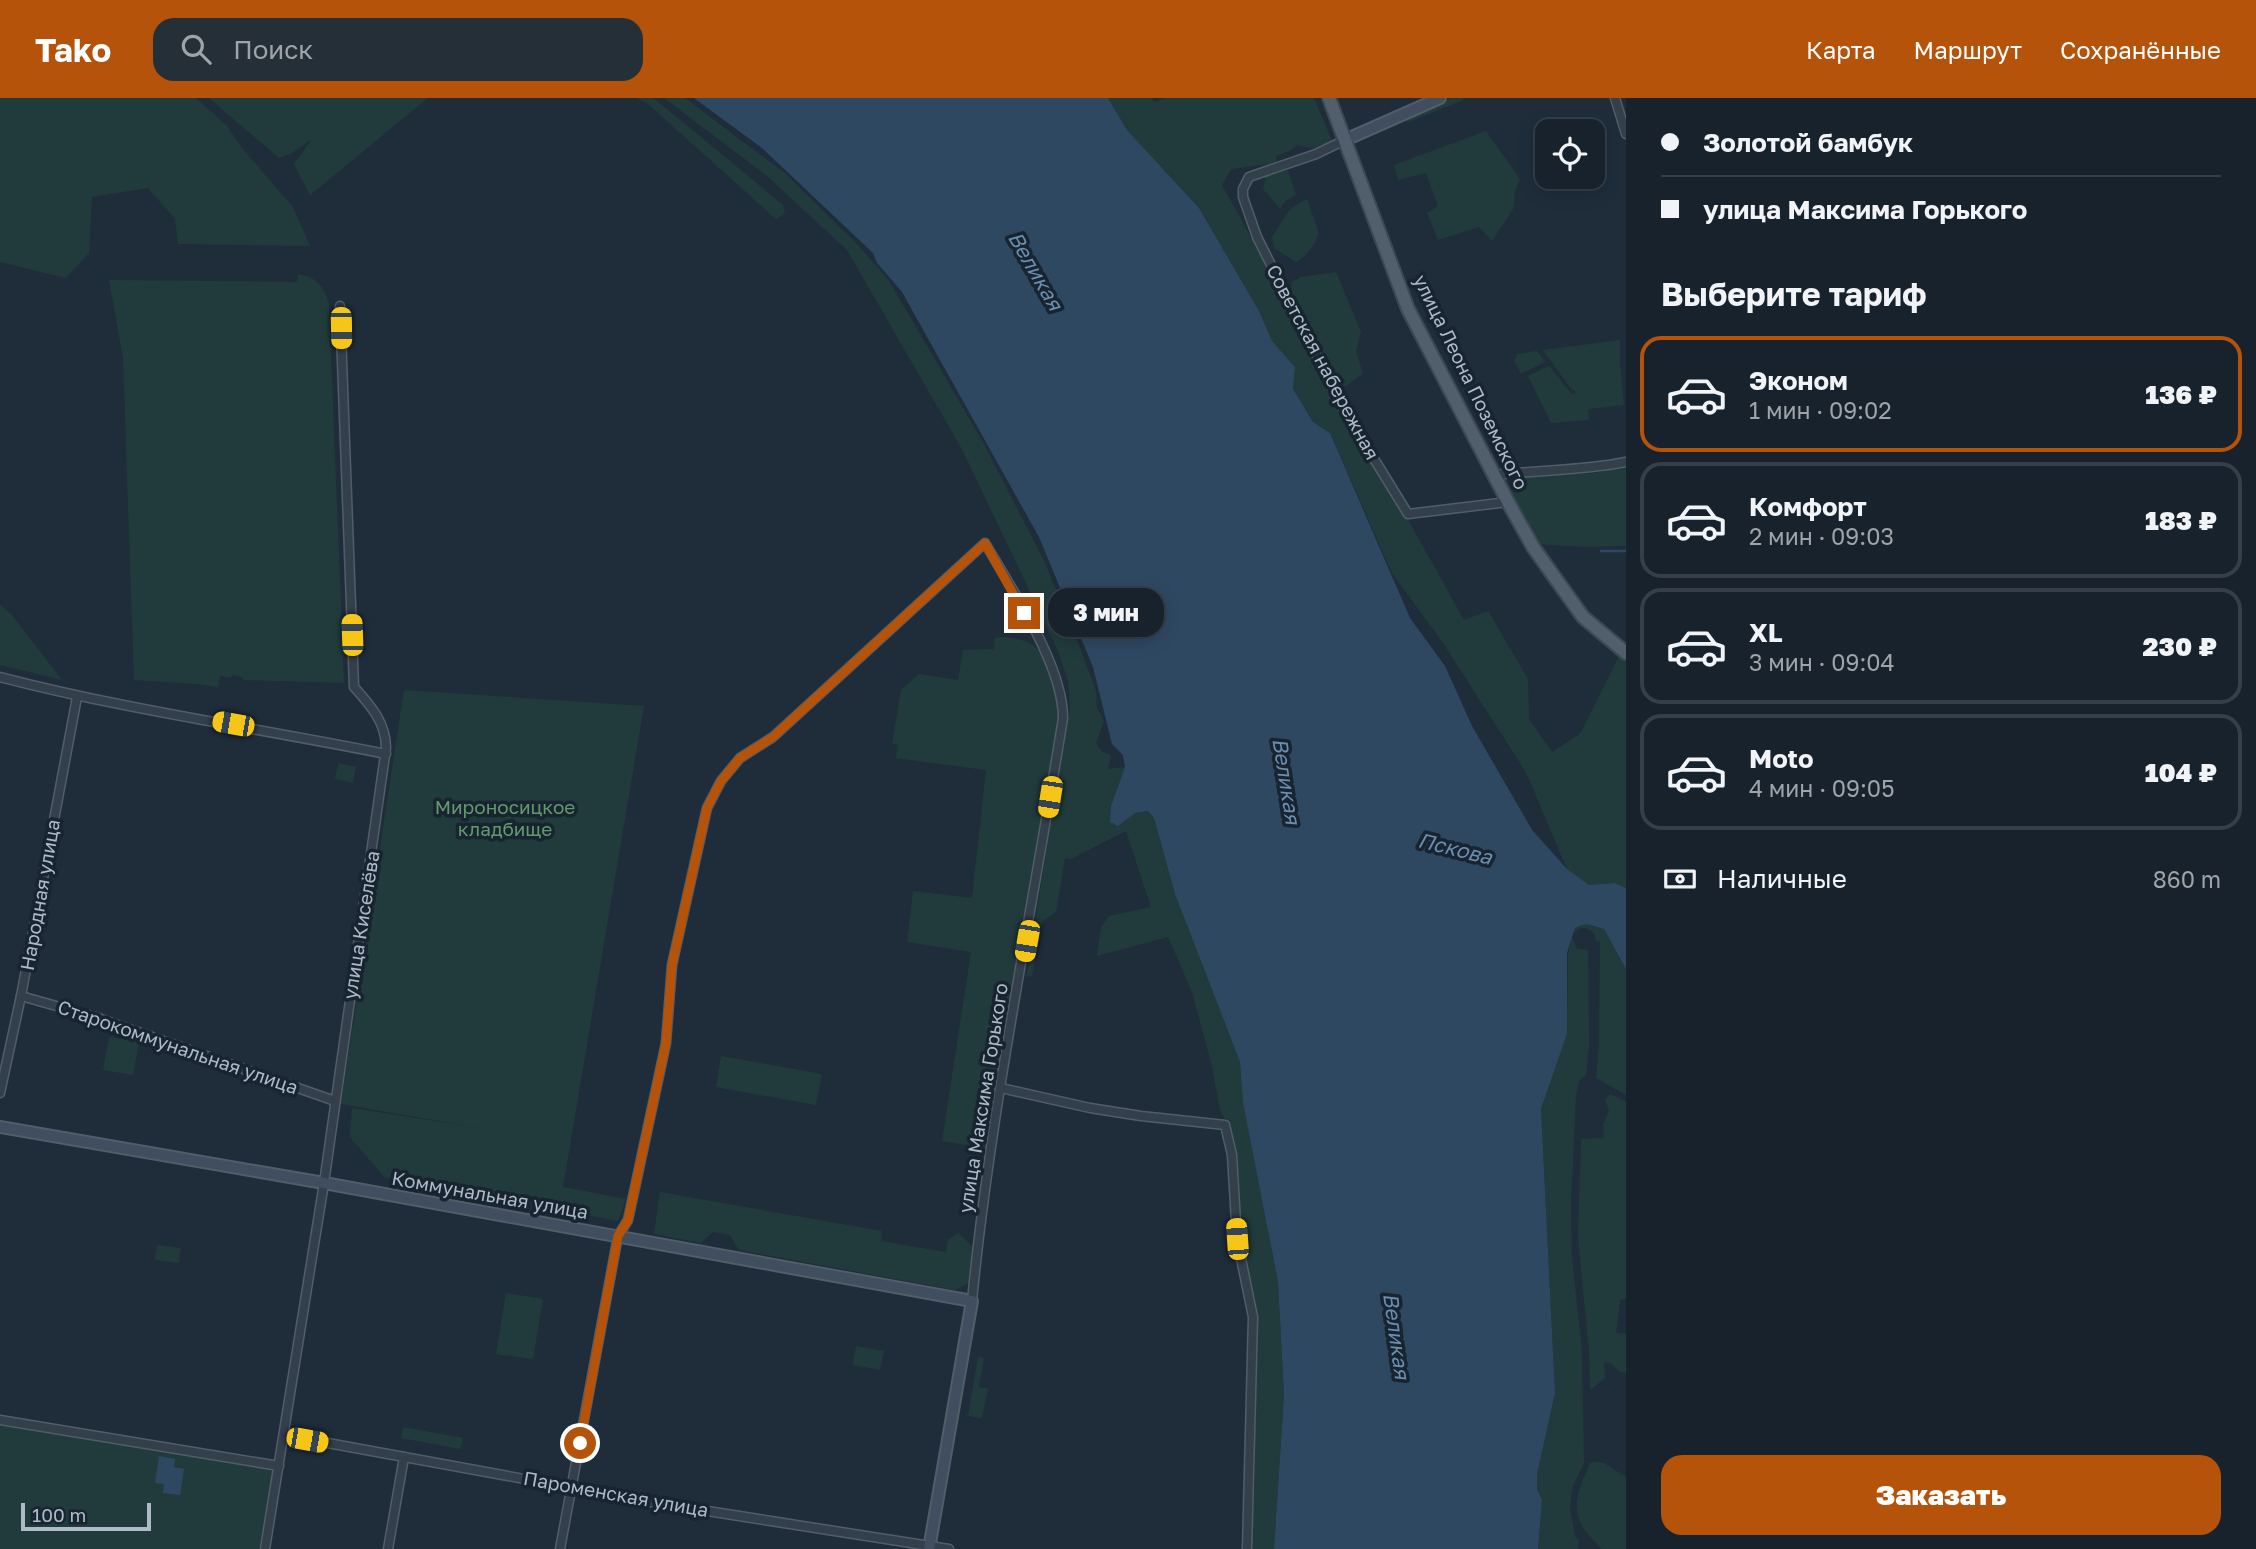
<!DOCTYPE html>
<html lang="ru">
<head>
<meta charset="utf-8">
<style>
  body { margin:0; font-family:"Golos Text",sans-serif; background:#242f38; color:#f1f3f6; height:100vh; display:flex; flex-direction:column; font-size:26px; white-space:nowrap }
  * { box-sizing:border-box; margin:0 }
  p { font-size:23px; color:#9ea4a9 }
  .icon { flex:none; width:38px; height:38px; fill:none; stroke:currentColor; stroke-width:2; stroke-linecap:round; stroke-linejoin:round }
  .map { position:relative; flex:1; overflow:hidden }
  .panel { display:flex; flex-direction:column; background:#17222c; width:630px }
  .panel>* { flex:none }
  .top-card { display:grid; align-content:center; height:154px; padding:0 35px; background:#17222c }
  .fabs { position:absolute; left:1535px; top:21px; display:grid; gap:14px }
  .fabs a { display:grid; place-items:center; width:70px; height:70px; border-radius:14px; background:#17222c; box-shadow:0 4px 18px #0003,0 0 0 2px #363f48; font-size:35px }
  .scale { position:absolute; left:21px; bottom:18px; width:130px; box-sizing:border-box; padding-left:7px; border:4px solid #aebac8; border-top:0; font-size:19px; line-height:24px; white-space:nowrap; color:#aebac8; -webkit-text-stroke:5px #182430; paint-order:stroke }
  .end { position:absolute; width:32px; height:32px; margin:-16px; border:9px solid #b45309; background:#fff; box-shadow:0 0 0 4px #fff }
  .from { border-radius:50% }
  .bubble { position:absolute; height:49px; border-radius:21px; background:#17222c; box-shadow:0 4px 18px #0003,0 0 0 2px #363f48; font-size:23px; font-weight:800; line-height:49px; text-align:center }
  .car { position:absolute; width:21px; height:42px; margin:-21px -10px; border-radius:9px; box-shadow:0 0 5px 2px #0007; background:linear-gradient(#f5c518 24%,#345 0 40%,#f5c518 0 76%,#345 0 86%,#f5c518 0) }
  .top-card b { display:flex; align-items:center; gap:24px; height:66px; font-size:26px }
  .top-card b+b { border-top:2px solid #363f48 }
  .top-card i { width:18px; height:18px; background:#f1f3f6 }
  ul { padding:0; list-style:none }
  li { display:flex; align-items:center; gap:21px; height:116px; margin:0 14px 10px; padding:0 21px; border:4px solid #363f48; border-radius:21px }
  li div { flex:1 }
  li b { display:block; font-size:26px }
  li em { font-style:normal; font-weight:800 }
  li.on { border-color:#b45309 }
  li>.icon { width:63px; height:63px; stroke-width:1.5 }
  h2 { padding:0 35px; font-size:32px; line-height:84px }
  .pay { display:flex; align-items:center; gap:18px; height:77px; padding:0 35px; font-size:26px }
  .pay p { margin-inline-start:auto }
  .button { display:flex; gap:14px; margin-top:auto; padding:14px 35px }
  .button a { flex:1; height:80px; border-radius:21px; background:#b45309; color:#fff; font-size:28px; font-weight:800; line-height:80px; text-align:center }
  header { display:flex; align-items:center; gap:42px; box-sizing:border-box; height:98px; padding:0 35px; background:#b45309; color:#fff }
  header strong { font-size:33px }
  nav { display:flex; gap:38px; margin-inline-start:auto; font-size:24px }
  .search { width:490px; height:63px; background:#242f38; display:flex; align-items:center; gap:18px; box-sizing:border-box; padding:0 24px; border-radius:21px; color:#9ea4a9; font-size:26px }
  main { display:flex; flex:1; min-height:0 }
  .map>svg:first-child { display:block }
  .green { fill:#213b3c }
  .water { fill:#2f4862 }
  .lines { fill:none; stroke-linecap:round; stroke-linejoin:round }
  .stream { stroke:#2f4862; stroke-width:2.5 }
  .minor-casing { stroke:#515d69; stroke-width:11 }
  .secondary-casing { stroke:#515d69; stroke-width:14 }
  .primary-casing { stroke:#3c4855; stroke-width:16 }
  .minor { stroke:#333f4b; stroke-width:8 }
  .secondary { stroke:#404e5f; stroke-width:10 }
  .primary { stroke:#515e6c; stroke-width:12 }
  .route { stroke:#b45309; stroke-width:9 }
  .labels { text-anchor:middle; stroke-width:7; stroke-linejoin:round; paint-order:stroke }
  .street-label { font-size:19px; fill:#aebac8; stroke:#182430 }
  .park-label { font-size:19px; fill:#629b6b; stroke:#182430 }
  .water-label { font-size:21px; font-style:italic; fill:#6b8daf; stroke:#182430 }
</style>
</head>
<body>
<header>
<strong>Tako</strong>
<div class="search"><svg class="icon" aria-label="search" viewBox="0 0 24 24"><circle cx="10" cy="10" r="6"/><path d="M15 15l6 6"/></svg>Поиск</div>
<nav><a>Карта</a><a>Маршрут</a><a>Сохранённые</a></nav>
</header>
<main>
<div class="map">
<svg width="1626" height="1451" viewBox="0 0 1626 1451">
  <rect width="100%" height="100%" fill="#1f2d3b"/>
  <g class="green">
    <path d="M0,0H196L227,28L242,50L293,109L310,148L178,146L175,121L148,90L92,99L89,155L66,180L0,164Z"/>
    <path d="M209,0H428L310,97L294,66L312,41L292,55L279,60Z"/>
    <path d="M637,0H652L657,3L783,107L785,115L776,121L648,6Z"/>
    <path d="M664,0H685L786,76L856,145L888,181L984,346L1045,465L1079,547L1096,593L1097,610L1104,623L1096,645L1101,653L1111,657L1108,671L1125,669L1111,708L1110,724L1118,728L1135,715L1148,713L1154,720L1175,796L1240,964L1243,1005L1278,1184L1284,1297L1274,1451H1250L1255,1380L1254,1287L1257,1218L1250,1184L1246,1178L1240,1142L1236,1057L1229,1027L1220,1013L1212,968L1192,894L1168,839L1097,858L1101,830L1109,818L1151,809L1126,733L1071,761L1065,760L1056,814L1042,824L1032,878L1026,879L1070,610L1068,583L1058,553L963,353L847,152L766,77Z"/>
    <path d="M1108,0H1151L1155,4L1166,0H1314L1333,45L1320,52L1297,47L1291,52L1276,58V65L1231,71L1222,87L1464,522L1488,513L1528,581L1529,621L1552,654L1580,636L1620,556L1626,561V790L1615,785L1589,787L1567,771L1528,679L1515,657L1443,545L1392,475L1330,335L1313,324L1293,291L1295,269L1272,243L1259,213L1199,110L1127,32Z"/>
    <path d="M1452,0H1463V2L1407,25L1406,20Z"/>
    <path d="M1486,33L1520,81L1515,93L1513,111L1492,143L1479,129L1438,142L1427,115L1438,108L1426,75L1398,82L1394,67Z"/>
    <path d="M1288,72L1296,97L1285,103L1280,111L1263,91L1266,78Z"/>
    <path d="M1307,101L1319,135C1314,148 1308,157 1296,164L1274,150L1272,139L1290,111Z"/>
    <path d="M1336,174L1361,234L1356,253L1363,276L1346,288L1339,286L1289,197L1292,184L1301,179Z"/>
    <path d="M298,176C317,179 324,188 329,206L344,585L243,582V579L232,577L231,580L220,578L218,589L197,586L134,582L123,260L109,182L297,184Z"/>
    <path d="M1620,242V266L1624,307L1588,311L1589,322L1551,325L1528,278L1549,268L1571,295L1575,296V292H1572L1543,252Z"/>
    <path d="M1537,253L1545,264L1521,276L1514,263L1517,256Z"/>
    <path d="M1626,367V448L1586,449L1535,446L1508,395L1526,378L1595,375Z"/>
    <path d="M0,507L11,516L62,582L0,567Z"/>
    <path d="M1002,539C1074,540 1058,631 1053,680L993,1051L942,1043L971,854L907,844L913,793L972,800L986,672L896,660L898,647L892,646L901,592L919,576L958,582L963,552L994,551L995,540Z"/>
    <path d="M404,592L644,608L563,1089L626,1101L618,1123L384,1079L350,1039L352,1010L486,1031L341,1006Z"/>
    <path d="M338,665L356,669L353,685L335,681Z"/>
    <path d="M1583,825L1604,831L1626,871V997L1596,980L1599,947L1600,844L1596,843C1595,834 1590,830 1581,830L1574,835L1575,829Z"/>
    <path d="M1572,839L1577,851L1588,852L1589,949L1586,977L1579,983L1576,997L1571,1108L1572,1160L1582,1253L1584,1365L1573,1388L1570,1409L1575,1439L1579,1441L1578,1451H1538L1542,1402L1537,1391V1376L1555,1295L1541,1011L1567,936L1568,855Z"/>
    <path d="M109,939L139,944L133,977L103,972Z"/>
    <path d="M721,958L822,976L816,1007L716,989Z"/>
    <path d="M1610,996L1626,1004V1200L1620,1202L1616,1235L1626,1236V1275L1620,1274L1611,1265L1604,1264L1605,1280L1590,1292L1589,1252L1578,1140L1581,1041L1604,1040L1603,1026L1609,1013L1605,1002Z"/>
    <path d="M660,1094L882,1133L881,1143L946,1154L948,1142L958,1135L976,1152L971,1184L955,1192L739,1152L730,1137L713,1134L701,1145L654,1136Z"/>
    <path d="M157,1147L181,1150L179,1165L155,1162Z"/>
    <path d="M506,1195L543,1201L533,1261L496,1256Z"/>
    <path d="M856,1248L884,1253L880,1272L853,1267Z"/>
    <path d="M978,1259L984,1260L979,1289L988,1291L982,1320L968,1318Z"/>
    <path d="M0,1324L276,1370L259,1451H0Z"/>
    <path d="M403,1329L463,1340L460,1351L401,1340Z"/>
    <path d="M1597,1364L1604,1365L1626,1379V1451H1602C1569,1420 1572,1405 1590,1365Z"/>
  </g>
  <g class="water">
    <path d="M694,0H1108L1127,32L1199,110L1259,213L1272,243L1295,269L1293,291L1313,324L1330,335L1410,520L1445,568L1472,628L1532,732L1567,771L1589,787L1615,785L1626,790V871L1604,831C1592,828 1586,823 1575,830L1567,855V936L1541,1011L1555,1295L1537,1376V1391L1542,1402L1538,1451H1274L1284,1297L1278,1184L1243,1005L1240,964L1175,796L1154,720L1148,713L1135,715L1118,728L1110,724L1111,708L1125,669L1123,657L1112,646L1093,569L1039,439L902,194L877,165L873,155L762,50Z"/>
    <path d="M159,1358L175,1361L174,1369L184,1371L180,1397L163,1395L164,1386L155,1385Z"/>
  </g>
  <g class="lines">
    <path class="stream" d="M1601,453H1626"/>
    <g class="minor-casing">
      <g id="minor">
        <path d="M1615,0L1626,36"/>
        <path d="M1345,42L1316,56L1249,79L1243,91V99L1257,139L1344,312L1408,416L1508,404"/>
        <path d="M1495,377C1538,372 1583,373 1626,364"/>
        <path d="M0,579C127,612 257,630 386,656"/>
        <path d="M21,898L95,919L335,1003"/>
        <path d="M1001,990L1090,1010L1141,1018L1225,1027L1232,1057L1237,1141L1253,1219L1247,1451"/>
        <path d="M0,995L21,898L77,599"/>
        <path d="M0,1322L279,1368"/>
        <path d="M284,1337L650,1404L949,1451"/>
        <path d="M265,1451L324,1085L386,650C386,624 370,607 354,589L340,208"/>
        <path d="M388,1451L404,1359"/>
        <path d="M560,1451L618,1138L628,1122L666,945L672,867L707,710L721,683L740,660L773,639L985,445C1012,492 1063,567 1063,620C1032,814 991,1008 972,1203"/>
      </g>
    </g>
    <g class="secondary-casing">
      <g id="secondary">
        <path d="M1345,42L1440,0"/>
        <path d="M0,1029L324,1085L972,1203L929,1451"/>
      </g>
    </g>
    <g class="primary-casing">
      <path id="primary" d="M1329,0L1408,211L1508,404L1533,449L1583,519L1626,555"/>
    </g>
    <use href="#minor" class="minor"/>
    <use href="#secondary" class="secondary"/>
    <use href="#primary" class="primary"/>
  </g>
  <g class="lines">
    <path class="route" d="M580,1345L618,1138L628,1122L666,945L672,867L707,710L721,683L740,660L773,639L985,445L1024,515"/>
  </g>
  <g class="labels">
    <g class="street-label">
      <text transform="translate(1323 264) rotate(62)" y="7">Советская набережная</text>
      <text transform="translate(1471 284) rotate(64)" y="7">улица Леона Поземского</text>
      <text transform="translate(40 797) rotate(-80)" y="7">Народная улица</text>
      <text transform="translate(361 827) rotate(-81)" y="7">улица Киселёва</text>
      <text transform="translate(178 949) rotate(19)" y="7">Старокоммунальная улица</text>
      <text transform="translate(983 1000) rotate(-81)" y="7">улица Максима Горького</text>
      <text transform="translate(490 1097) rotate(10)" y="7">Коммунальная улица</text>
      <text transform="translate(616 1396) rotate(10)" y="7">Пароменская улица</text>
    </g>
    <g class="park-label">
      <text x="505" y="716">Мироносицкое<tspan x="505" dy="22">кладбище</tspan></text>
    </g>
    <g class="water-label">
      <text transform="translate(1035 173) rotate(60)" y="7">Великая</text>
      <text transform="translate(1286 683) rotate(81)" y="7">Великая</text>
      <text transform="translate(1455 751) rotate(14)" y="7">Пскова</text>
      <text transform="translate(1396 1238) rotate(82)" y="7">Великая</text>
    </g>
  </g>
</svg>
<div class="fabs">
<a><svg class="icon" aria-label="locate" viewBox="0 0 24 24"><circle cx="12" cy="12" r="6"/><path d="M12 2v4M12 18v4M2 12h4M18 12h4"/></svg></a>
</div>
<div class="scale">100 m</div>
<i class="end from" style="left:580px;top:1345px"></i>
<i class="end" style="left:1024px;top:515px"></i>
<div class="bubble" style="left:1048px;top:490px;width:116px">3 мин</div>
<i class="car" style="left:341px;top:230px;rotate:179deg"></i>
<i class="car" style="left:352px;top:537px;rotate:358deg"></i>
<i class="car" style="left:233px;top:626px;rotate:280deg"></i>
<i class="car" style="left:1050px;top:699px;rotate:189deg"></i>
<i class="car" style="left:1027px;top:843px;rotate:190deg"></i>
<i class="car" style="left:1237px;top:1141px;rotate:356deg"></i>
<i class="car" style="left:307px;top:1342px;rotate:100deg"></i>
</div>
<section class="panel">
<div class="top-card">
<b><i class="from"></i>Золотой бамбук</b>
<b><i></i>улица Максима Горького</b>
</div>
<h2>Выберите тариф</h2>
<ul>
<li class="on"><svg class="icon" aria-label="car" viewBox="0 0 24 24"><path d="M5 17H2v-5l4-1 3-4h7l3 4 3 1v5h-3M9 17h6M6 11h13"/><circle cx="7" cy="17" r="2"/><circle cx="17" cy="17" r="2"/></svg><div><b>Эконом</b><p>1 мин · 09:02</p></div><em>136 ₽</em></li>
<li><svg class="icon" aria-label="car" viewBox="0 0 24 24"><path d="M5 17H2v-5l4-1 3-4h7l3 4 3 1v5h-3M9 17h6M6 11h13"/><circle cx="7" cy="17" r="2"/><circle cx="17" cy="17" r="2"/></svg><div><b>Комфорт</b><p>2 мин · 09:03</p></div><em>183 ₽</em></li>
<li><svg class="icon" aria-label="car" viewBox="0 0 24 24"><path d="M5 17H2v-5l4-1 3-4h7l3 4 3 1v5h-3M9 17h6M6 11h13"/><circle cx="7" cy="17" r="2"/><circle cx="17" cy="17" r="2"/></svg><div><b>XL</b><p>3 мин · 09:04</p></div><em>230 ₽</em></li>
<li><svg class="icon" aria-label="car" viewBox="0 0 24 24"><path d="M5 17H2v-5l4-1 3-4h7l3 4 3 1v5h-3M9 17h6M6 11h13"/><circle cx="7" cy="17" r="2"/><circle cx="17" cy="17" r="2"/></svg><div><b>Moto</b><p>4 мин · 09:05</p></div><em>104 ₽</em></li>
</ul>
<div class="pay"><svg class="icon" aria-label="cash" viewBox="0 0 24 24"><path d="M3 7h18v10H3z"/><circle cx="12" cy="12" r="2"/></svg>Наличные<p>860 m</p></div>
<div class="button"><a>Заказать</a></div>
</section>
</main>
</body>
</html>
